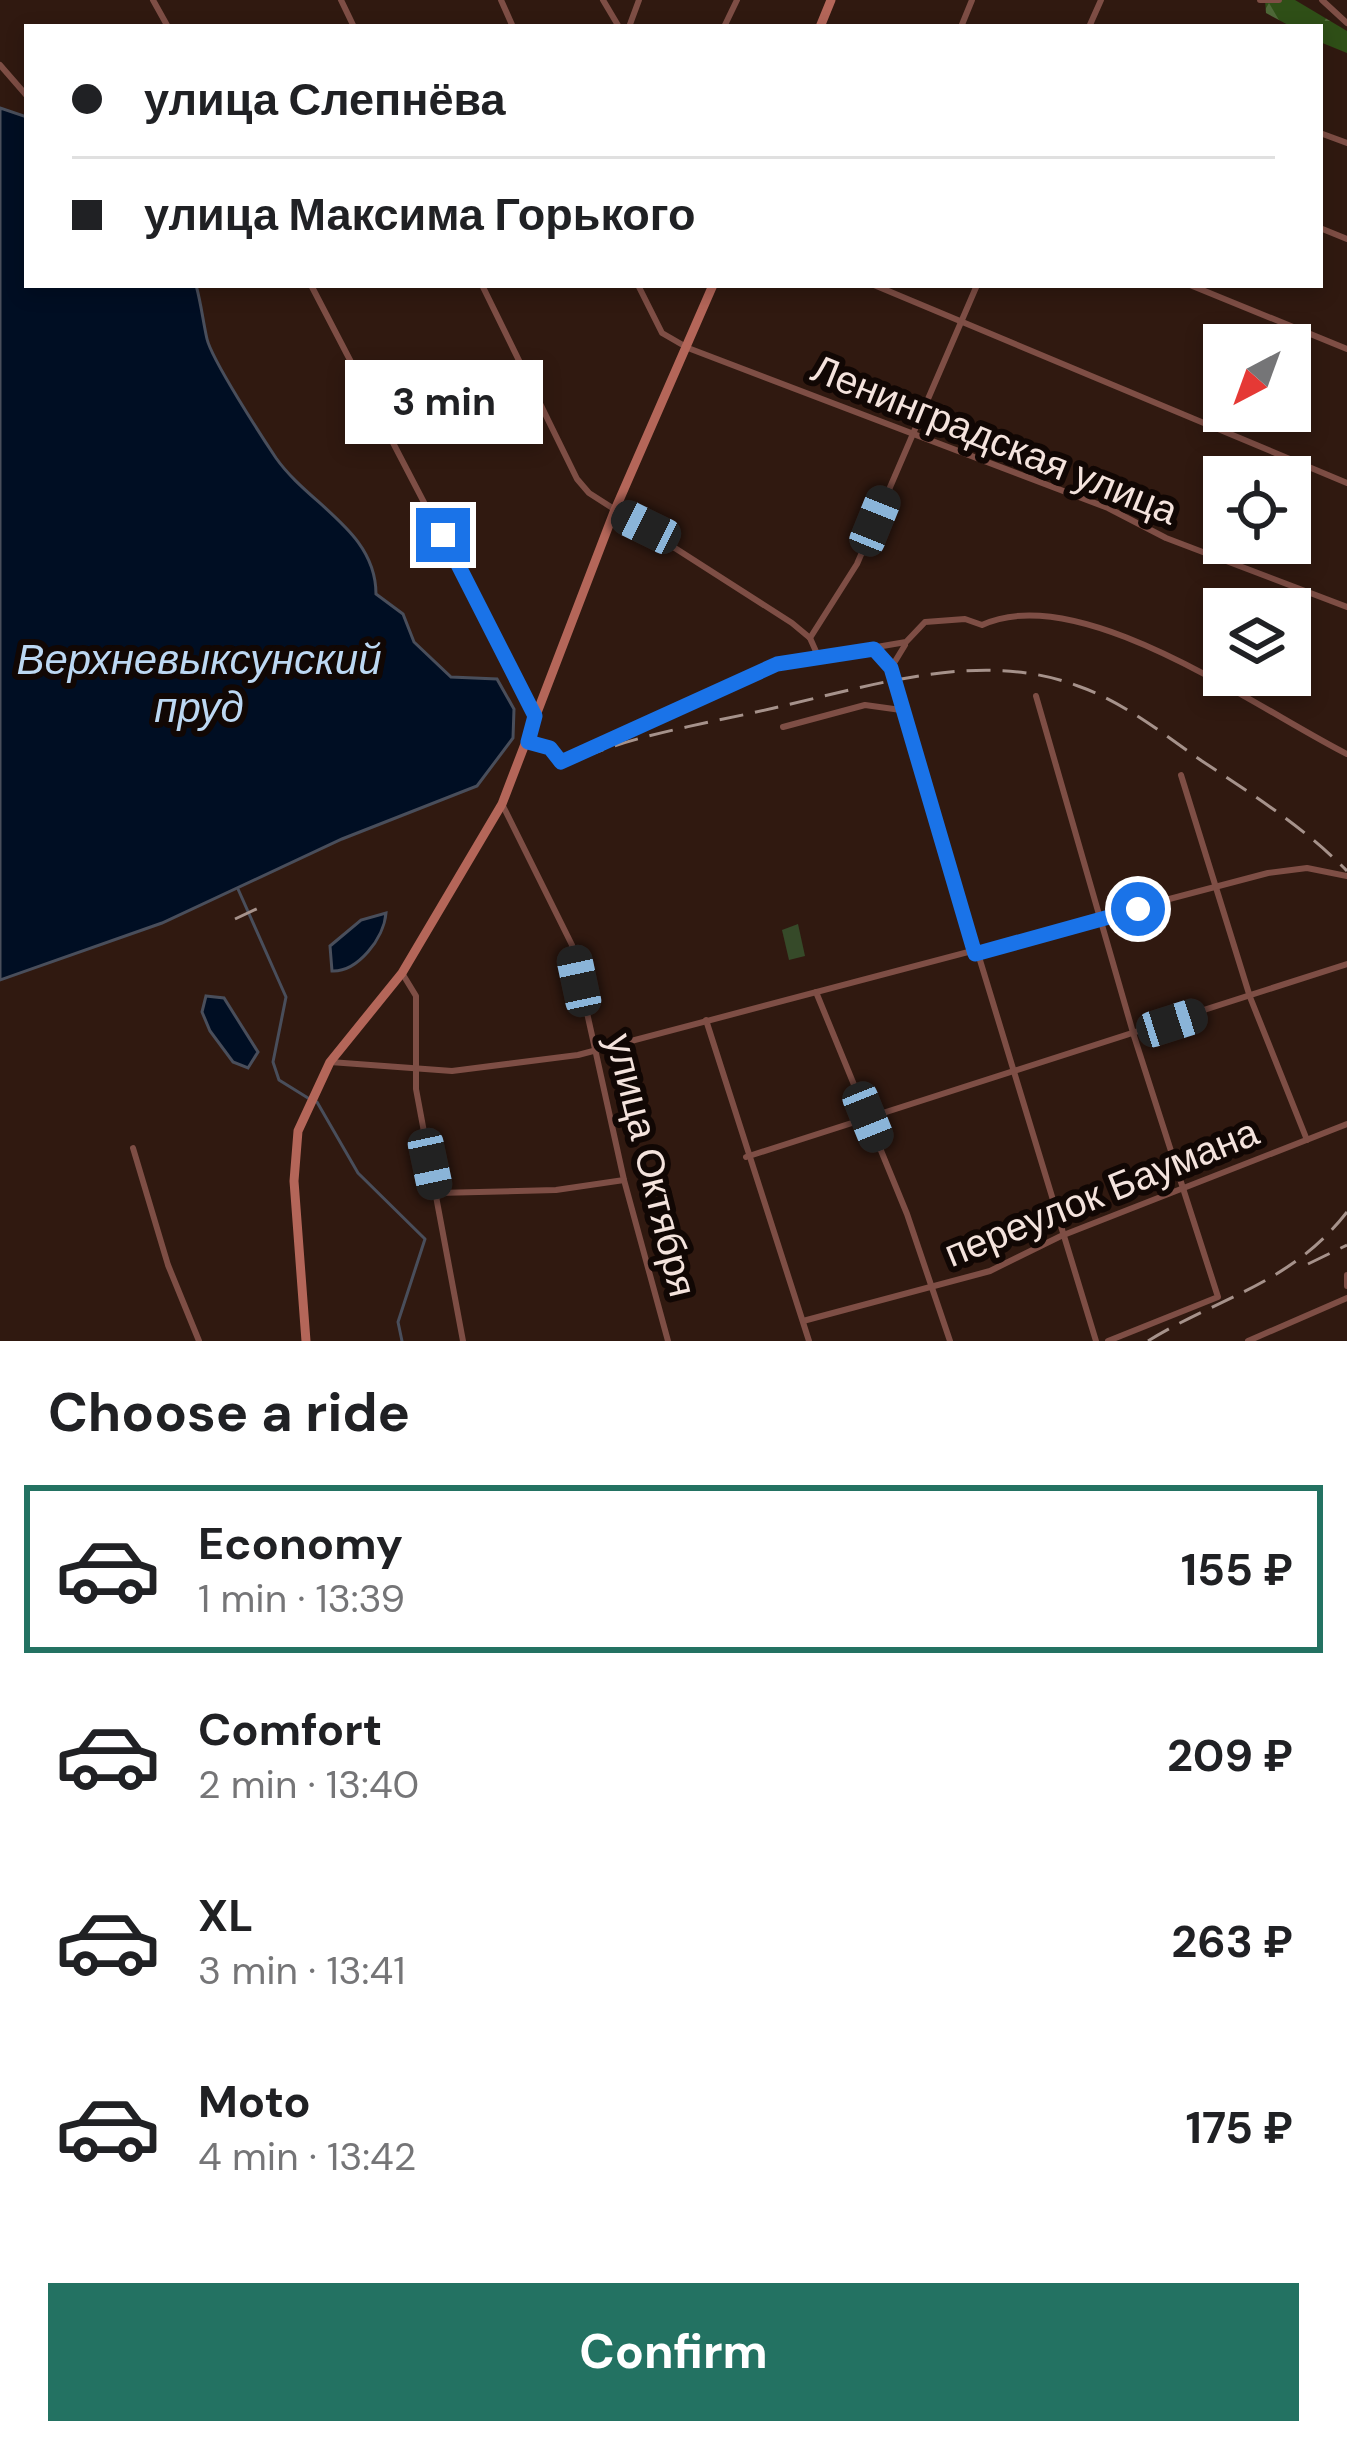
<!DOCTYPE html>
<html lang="en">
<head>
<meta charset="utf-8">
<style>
  body { margin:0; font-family:"DM Sans",sans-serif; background:#f2f2f2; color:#202124; height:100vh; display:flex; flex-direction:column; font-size:45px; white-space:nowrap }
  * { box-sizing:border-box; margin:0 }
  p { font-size:39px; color:#757577 }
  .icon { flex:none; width:66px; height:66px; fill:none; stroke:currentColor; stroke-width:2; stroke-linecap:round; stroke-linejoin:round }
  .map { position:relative; height:1341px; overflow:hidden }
  .panel { display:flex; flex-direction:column; background:#fff; flex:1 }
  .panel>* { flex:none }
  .hud { position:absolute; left:24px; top:24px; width:1299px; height:264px; border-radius:0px; box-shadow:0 6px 18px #0003; display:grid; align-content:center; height:264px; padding:0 48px; background:#fff }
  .needle { width:78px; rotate:221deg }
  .buttons { position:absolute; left:1203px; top:324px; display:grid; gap:24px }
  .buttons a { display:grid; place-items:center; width:108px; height:108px; border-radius:0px; background:#fff; box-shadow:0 6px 18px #0003; font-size:60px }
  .end { position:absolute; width:54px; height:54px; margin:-27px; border:15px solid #1a73e8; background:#fff; box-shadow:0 0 0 6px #fff }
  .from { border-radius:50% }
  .bubble { position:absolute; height:84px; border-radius:0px; background:#fff; box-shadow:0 6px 18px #0003; font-size:39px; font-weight:700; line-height:84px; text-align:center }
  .car { position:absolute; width:36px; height:72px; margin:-36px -18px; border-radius:15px; box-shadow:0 0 9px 3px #0007; background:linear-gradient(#222 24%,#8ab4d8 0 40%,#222 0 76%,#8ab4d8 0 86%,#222 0) }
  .hud b { display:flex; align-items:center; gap:42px; height:114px; font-size:45px }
  .hud b+b { border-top:3px solid #e0e0e0 }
  .hud i { width:30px; height:30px; background:#202124 }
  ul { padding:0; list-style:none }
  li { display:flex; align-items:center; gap:36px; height:168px; margin:0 24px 18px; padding:0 24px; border:6px solid transparent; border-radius:0px }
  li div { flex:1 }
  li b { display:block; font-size:45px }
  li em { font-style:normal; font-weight:700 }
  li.on { border-color:#237262 }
  li>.icon { width:108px; height:108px; stroke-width:1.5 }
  h2 { padding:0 48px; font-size:54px; line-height:144px }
  .cta { display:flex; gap:24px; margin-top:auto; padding:24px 48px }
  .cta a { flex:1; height:138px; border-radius:0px; background:#237262; color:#fff; font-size:48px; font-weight:700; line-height:138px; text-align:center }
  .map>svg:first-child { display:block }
  .grass { fill:#364a29 }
  .forest { fill:url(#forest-firs) }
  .water { fill:#000e23; stroke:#494e5b; stroke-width:3 }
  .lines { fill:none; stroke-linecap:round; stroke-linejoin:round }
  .stream { stroke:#494e5b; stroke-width:3 }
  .street { stroke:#7e4e45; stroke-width:6 }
  .secondary { stroke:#b46659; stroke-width:9 }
  .rail { stroke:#a6928b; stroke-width:3; stroke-dasharray:24 12; stroke-linecap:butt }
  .route { stroke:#1a73e8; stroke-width:15 }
  .labels { text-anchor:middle; stroke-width:12; stroke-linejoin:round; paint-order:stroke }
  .street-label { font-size:39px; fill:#f4e3dd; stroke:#110704 }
  .water-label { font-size:42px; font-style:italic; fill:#bcd8f3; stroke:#110704 }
</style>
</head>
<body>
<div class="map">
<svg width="1347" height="1341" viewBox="0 0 1347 1341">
  <defs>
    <pattern id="forest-firs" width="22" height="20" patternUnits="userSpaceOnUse" patternTransform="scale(3)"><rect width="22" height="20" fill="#2f4f17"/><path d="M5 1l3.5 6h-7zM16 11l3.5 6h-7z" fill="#4e6838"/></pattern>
  </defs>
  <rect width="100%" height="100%" fill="#301910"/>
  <path class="grass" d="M798,924L805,956L789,960L782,930Z"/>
  <path class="forest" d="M1265,0H1295L1347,31V53L1320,42V27H1292L1266,13Z"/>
  <g class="water">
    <path d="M0,108L27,117V285H196C201,303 203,321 207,339C212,360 262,437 276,458C309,505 376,531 376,594L403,614L414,642L451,677L497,679L514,709L513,738L477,786L342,839L162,923L0,980Z"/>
    <path d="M386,913C384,938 358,972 332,971L330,946L361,920Z"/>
    <path d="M206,996L224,998L258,1052L248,1068L233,1062L210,1031L202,1012Z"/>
  </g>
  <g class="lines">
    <g class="stream">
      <path d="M238,889L286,997L273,1062L279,1080L308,1098"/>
      <path d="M317,1102L358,1173L425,1239L398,1322L402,1341"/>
    </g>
    <g class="street">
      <path d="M153,0L168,27"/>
      <path d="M341,0L354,27"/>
      <path d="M501,0L513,27"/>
      <path d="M603,0L619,27"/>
      <path d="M1260,0H1279"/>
      <path d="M1322,0L1347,23"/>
      <path d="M629,27L639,0"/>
      <path d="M724,27L737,0"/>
      <path d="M961,27L972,0"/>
      <path d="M1089,27L1101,0"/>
      <path d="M0,65L27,96"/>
      <path d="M1320,133L1347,143"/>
      <path d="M1320,228L1347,239"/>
      <path d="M311,285L535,716"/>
      <path d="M482,285L577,479L589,493L792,623L810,638L818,656"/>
      <path d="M638,285L662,333L688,348L1108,508L1166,538L1347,607"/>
      <path d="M874,285L1347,483"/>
      <path d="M1190,285L1347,349"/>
      <path d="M810,638L857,564L977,285"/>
      <path d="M875,650L891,668L1096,1341"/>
      <path d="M891,668L905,645"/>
      <path d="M1036,696L1134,1036L1218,1297L1108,1341"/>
      <path d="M783,727L865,705L901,710"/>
      <path d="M528,743L550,748L561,762L777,664L906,642L925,622L965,619L982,625C1080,579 1259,710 1347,754"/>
      <path d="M1181,775L1250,997L1307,1140"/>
      <path d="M502,804L572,945L624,1180L668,1341"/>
      <path d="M402,973L416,996V1089L463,1341"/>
      <path d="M816,992L907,1214L950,1341"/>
      <path d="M706,1020L809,1341"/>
      <path d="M330,1062L452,1071L578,1055L1268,873L1307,868L1347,876"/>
      <path d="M133,1148L168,1265L199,1341"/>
      <path d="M746,1157L1347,964"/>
      <path d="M437,1193L556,1190L624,1180"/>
      <path d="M1347,1275V1286"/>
      <path d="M803,1321L990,1271L1061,1236L1347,1124"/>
      <path d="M1248,1341L1347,1298"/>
    </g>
    <g class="secondary">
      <path d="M820,27L831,0"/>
      <path d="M306,1341L294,1181L298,1131L330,1062L402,973L502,804L614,512L713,285"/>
    </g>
    <g class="rail">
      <path d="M581,758C642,733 710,723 774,708C871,686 981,649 1078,686C1124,702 1163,734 1202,761C1253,795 1304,827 1347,871"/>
      <path d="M235,919L265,905"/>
      <path d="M1308,1264L1347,1245"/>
      <path d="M1148,1341C1221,1296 1291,1284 1347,1212"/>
    </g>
  </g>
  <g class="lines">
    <path class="route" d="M443,535L535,716L528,742L550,748L561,762L777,664L874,649L891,668L975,954L1138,909"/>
  </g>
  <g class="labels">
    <g class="street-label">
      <text transform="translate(995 439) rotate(22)" y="14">Ленинградская улица</text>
      <text transform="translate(652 1165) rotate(76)" y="14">улица Октября</text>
      <text transform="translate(1101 1192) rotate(-22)" y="14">переулок Баумана</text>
    </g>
    <g class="water-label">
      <text x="199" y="674">Верхневыксунский<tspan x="199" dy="48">пруд</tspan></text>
    </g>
  </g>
</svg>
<div class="buttons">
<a><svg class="needle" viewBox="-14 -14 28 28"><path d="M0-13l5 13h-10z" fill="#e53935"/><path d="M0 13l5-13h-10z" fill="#757577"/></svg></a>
<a><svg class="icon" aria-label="locate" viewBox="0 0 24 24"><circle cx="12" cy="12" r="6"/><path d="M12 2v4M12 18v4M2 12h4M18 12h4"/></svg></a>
<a><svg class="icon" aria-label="layers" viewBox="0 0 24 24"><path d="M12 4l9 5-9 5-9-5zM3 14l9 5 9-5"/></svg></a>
</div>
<i class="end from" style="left:1138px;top:909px"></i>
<i class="end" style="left:443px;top:535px"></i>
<div class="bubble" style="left:345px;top:360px;width:198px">3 min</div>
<i class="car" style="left:875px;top:521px;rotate:22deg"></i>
<i class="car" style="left:646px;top:527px;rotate:296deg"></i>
<i class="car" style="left:579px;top:981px;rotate:348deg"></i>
<i class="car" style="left:1172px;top:1023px;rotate:72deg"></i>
<i class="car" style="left:868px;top:1117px;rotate:158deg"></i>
<i class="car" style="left:430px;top:1164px;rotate:168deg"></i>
<div class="hud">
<b><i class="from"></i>улица Слепнёва</b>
<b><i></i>улица Максима Горького</b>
</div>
</div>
<section class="panel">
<h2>Choose a ride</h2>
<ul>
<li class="on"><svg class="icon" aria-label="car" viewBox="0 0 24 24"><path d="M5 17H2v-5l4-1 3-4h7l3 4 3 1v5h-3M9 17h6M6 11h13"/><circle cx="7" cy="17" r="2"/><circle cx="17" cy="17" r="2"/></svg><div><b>Economy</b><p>1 min · 13:39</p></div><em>155 ₽</em></li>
<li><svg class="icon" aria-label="car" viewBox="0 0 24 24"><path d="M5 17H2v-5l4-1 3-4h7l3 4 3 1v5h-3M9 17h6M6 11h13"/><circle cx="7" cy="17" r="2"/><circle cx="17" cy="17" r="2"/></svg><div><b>Comfort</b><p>2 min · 13:40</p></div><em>209 ₽</em></li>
<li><svg class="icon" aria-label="car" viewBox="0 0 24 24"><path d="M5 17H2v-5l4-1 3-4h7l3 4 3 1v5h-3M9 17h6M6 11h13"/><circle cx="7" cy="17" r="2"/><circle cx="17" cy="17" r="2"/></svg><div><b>XL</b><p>3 min · 13:41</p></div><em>263 ₽</em></li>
<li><svg class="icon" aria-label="car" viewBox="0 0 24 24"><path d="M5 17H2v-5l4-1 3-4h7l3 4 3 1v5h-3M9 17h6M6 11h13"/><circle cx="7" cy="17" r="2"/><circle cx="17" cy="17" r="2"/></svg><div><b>Moto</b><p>4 min · 13:42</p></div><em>175 ₽</em></li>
</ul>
<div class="cta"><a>Confirm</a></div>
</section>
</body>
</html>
